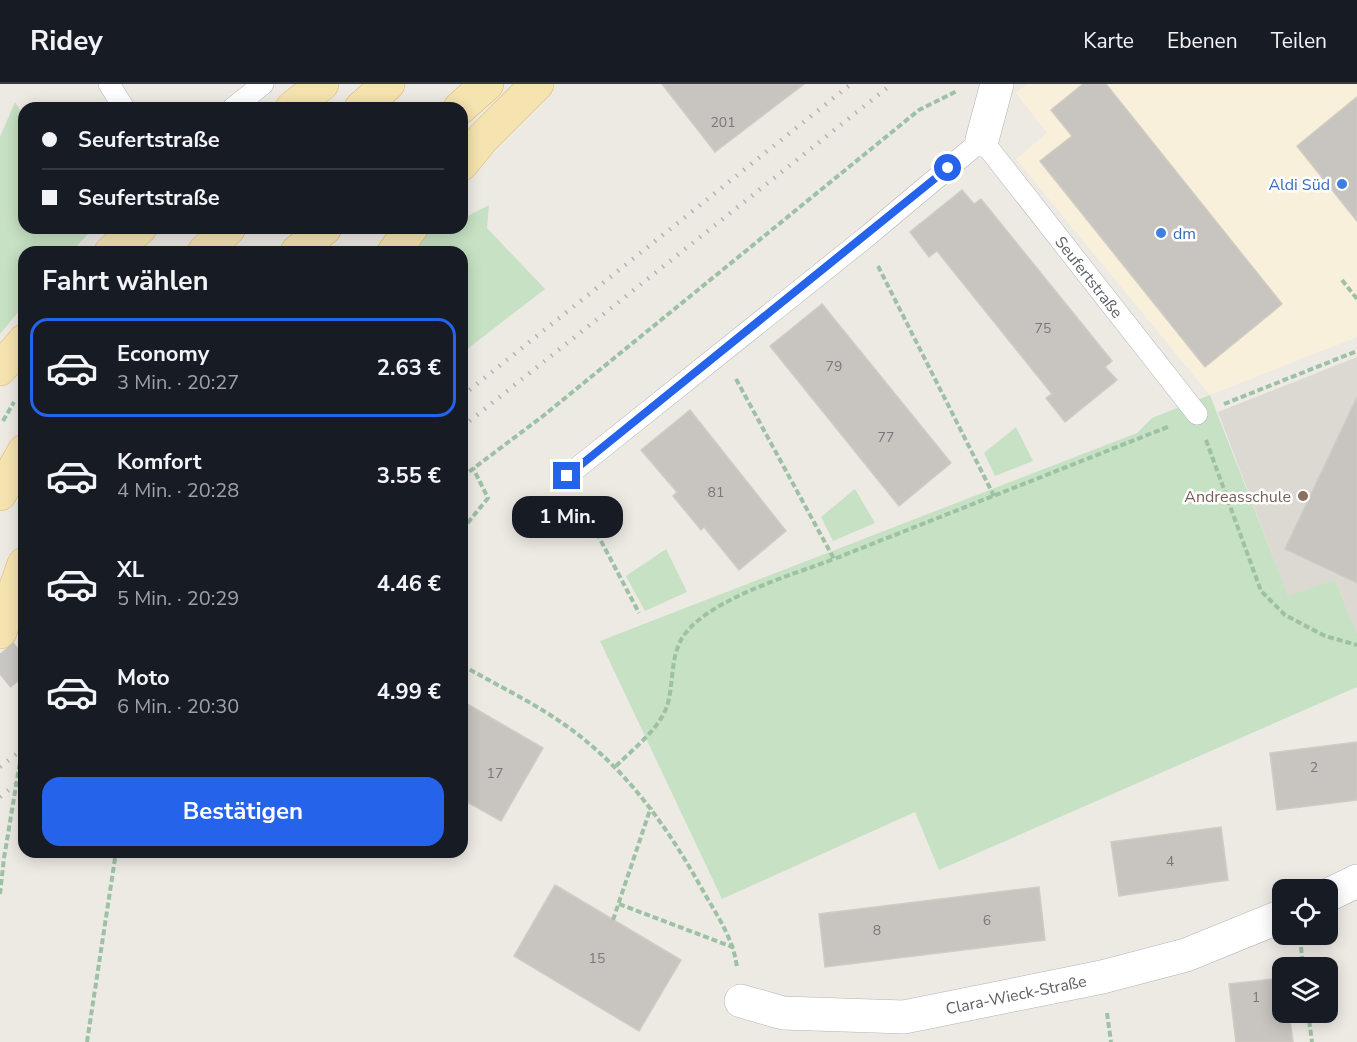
<!DOCTYPE html>
<html lang="de">
<head>
<meta charset="utf-8">
<style>
  body { margin:0; font-family:"Nunito Sans",sans-serif; background:#242831; color:#f1f3f6; height:100vh; display:flex; flex-direction:column; font-size:22px; white-space:nowrap }
  * { box-sizing:border-box; margin:0 }
  p { font-size:20px; color:#9ea1a6 }
  .icon { flex:none; width:33px; height:33px; fill:none; stroke:currentColor; stroke-width:2; stroke-linecap:round; stroke-linejoin:round }
  .map { position:relative; flex:1; overflow:hidden }
  .sheet { position:absolute; left:18px; top:162px; width:450px; height:612px; display:flex; flex-direction:column; background:#171b24; border-radius:18px; box-shadow:0 3px 15px #0003 }
  .sheet>* { flex:none }
  .hud { position:absolute; left:18px; top:18px; width:450px; height:132px; border-radius:18px; box-shadow:0 3px 15px #0003; display:grid; align-content:center; height:132px; padding:0 24px; background:#171b24 }
  .controls { position:absolute; left:1272px; top:795px; display:grid; gap:12px }
  .controls a { display:grid; place-items:center; width:66px; height:66px; border-radius:12px; background:#171b24; box-shadow:0 3px 15px #0003; font-size:30px }
  .end { position:absolute; width:27px; height:27px; margin:-14px; border:8px solid #2563eb; background:#fff; box-shadow:0 0 0 3px #fff }
  .from { border-radius:50% }
  .bubble { position:absolute; height:42px; border-radius:18px; background:#171b24; box-shadow:0 3px 15px #0003; font-size:20px; font-weight:700; line-height:42px; text-align:center }
  .hud b { display:flex; align-items:center; gap:21px; height:57px; font-size:22px }
  .hud b+b { border-top:2px solid #363941 }
  .hud i { width:15px; height:15px; background:#f1f3f6 }
  ul { padding:0; list-style:none }
  li { display:flex; align-items:center; gap:18px; height:99px; margin:0 12px 9px; padding:0 12px; border:3px solid transparent; border-radius:18px }
  li div { flex:1 }
  li b { display:block; font-size:22px }
  li em { font-style:normal; font-weight:700 }
  li.current { border-color:#2563eb }
  li>.icon { width:54px; height:54px; stroke-width:1.5 }
  h2 { padding:0 24px; font-size:27px; line-height:72px }
  .button { display:flex; gap:12px; margin-top:auto; padding:12px 24px }
  .button a { flex:1; height:69px; border-radius:18px; background:#2563eb; color:#fff; font-size:24px; font-weight:700; line-height:69px; text-align:center }
  header { display:flex; align-items:center; gap:36px; box-sizing:border-box; height:84px; padding:0 30px; background:#171b24; border-bottom:2px solid #363941 }
  header strong { font-size:28px }
  nav { display:flex; gap:33px; margin-inline-start:auto; font-size:21px }
  .map>svg:first-child { display:block }
  .commercial { fill:#f9f0dc }
  .education { fill:#dcd9d2 }
  .green { fill:#c6e1c3 }
  .building { fill:#c8c5c0; stroke:#d0cbc3; stroke-width:1.5 }
  .lines { fill:none; stroke-linecap:round; stroke-linejoin:round }
  .primary-tunnel { stroke:#c9c7c4; stroke-width:33; stroke-dasharray:33 16; stroke-linecap:butt }
  .lane-casing { stroke:#b1b4b7; stroke-width:22 }
  .street-casing { stroke:#b1b4b7; stroke-width:34 }
  .primary-casing { stroke:#e0b569; stroke-width:34 }
  .path { stroke:#9dc1a4; stroke-width:4; stroke-dasharray:6 3; stroke-linecap:butt }
  .lane { stroke:#fff; stroke-width:21 }
  .street { stroke:#fff; stroke-width:33 }
  .primary { stroke:#f5e4b0; stroke-width:33 }
  .rail { stroke:#b2b3b3; stroke-width:4.5; stroke-dasharray:1.5 8; stroke-linecap:butt }
  .path-bridge { stroke:#9dc1a4; stroke-width:4; stroke-dasharray:6 3; stroke-linecap:butt }
  .route { stroke:#2563eb; stroke-width:8 }
  .shop-dot { fill:#3f7fe0; stroke:#fff; stroke-width:2 }
  .education-dot { fill:#8d6e63; stroke:#fff; stroke-width:2 }
  .labels { text-anchor:middle; stroke-width:5; stroke-linejoin:round; paint-order:stroke }
  .number-label { font-size:14px; fill:#77787a }
  .shop-label { font-size:16px; fill:#366cbe; stroke:#fff; text-anchor:end }
  .street-label { font-size:16px; fill:#5c5f63; stroke:#fff }
  .education-label { font-size:16px; fill:#785e54; stroke:#fff; text-anchor:end }
</style>
</head>
<body>
<header>
<strong>Ridey</strong>
<nav><a>Karte</a><a>Ebenen</a><a>Teilen</a></nav>
</header>
<div class="map">
<svg width="1357" height="958" viewBox="0 0 1357 958">
  <rect width="100%" height="100%" fill="#edeae4"/>
  <path class="commercial" d="M1027,0H1357V253L1210,311L1016,75L1047,49L1016,9Z"/>
  <path class="education" d="M1357,273V550L1335,496L1288,513L1218,328Z"/>
  <g class="green">
    <path d="M15,18L24,33V144L92,146L71,168H24V221L0,250V53Z"/>
    <path d="M489,121L487,144L545,205L462,269V168H411L426,147L462,144V135Z"/>
    <path d="M1210,311L1288,512L1335,496L1357,550V603L939,786L915,728L722,815L600,557L1137,349L1152,334Z"/>
    <path d="M1016,343L1033,377L995,392L984,369Z"/>
    <path d="M855,405L875,439L833,457L821,433Z"/>
    <path d="M666,465L687,508L645,527L626,492Z"/>
  </g>
  <g class="building">
    <path d="M662,0H804L715,68Z"/>
    <path d="M1083,0H1106L1282,220L1205,283L1040,77L1072,52L1051,26Z"/>
    <path d="M1357,13V137L1297,62Z"/>
    <path d="M962,106L974,120L981,115L1112,277L1105,283L1117,296L1065,338L1046,314L1052,310L937,167L929,173L910,148Z"/>
    <path d="M822,220L951,379L899,422L770,262Z"/>
    <path d="M1357,313V499L1285,465Z"/>
    <path d="M690,326L786,447L739,486L704,443L701,446L673,412L677,408L641,366Z"/>
    <path d="M462,617L543,664L501,737L462,715Z"/>
    <path d="M1357,658V716L1277,726L1270,669Z"/>
    <path d="M1221,743L1228,796L1119,812L1111,758Z"/>
    <path d="M555,801L681,876L639,947L514,872Z"/>
    <path d="M1039,803L1045,856L825,883L819,830Z"/>
    <path d="M1282,894V928H1289L1293,958H1236L1229,900Z"/>
  </g>
  <g class="lines">
    <path class="primary-tunnel" d="M0,591L24,571"/>
    <g class="lane-casing">
      <g id="lane">
        <path d="M109,0L124,24"/>
        <path d="M233,24L263,0"/>
        <path id="s1" d="M567,392L865,154L982,56L1197,330"/>
      </g>
    </g>
    <g class="street-casing">
      <g id="street">
        <path d="M982,56L997,0"/>
        <path d="M1328,811L1357,797"/>
        <path id="s2" d="M741,917L783,929L904,933L1102,893L1186,871L1282,832"/>
      </g>
    </g>
    <g class="primary-casing">
      <g id="primary">
        <path d="M292,24L322,0"/>
        <path d="M361,24L388,0"/>
        <path d="M460,24L487,0"/>
        <path d="M462,80L482,55L537,0"/>
        <path d="M111,168L140,144"/>
        <path d="M204,168L229,144"/>
        <path d="M297,168L325,144"/>
        <path d="M394,168L411,144"/>
        <path d="M0,285L24,257"/>
        <path d="M0,410L24,367"/>
        <path d="M0,548L24,480"/>
      </g>
    </g>
    <g class="path">
      <path d="M878,182L994,412"/>
      <path d="M1342,196L1357,215"/>
      <path d="M736,295L834,475L1170,342"/>
      <path d="M1224,320L1357,267"/>
      <path d="M3,337L14,318"/>
      <path d="M1206,356L1261,507L1285,531L1325,552L1357,561"/>
      <path d="M462,393L543,332L919,26L957,7"/>
      <path d="M580,417L639,529"/>
      <path d="M462,446L488,414L473,384"/>
      <path d="M462,581C496,601 533,618 565,641C625,683 667,742 702,805C716,830 734,855 737,884"/>
      <path d="M616,682C634,664 661,644 668,619C673,599 671,579 679,560C697,518 792,491 834,475"/>
      <path d="M0,810L4,774"/>
      <path d="M619,820L735,864"/>
      <path d="M613,836L651,723"/>
      <path d="M1301,863L1303,884"/>
      <path d="M1308,928L1312,958"/>
      <path d="M1107,929L1111,958"/>
      <path d="M87,958L116,768"/>
    </g>
    <use href="#lane" class="lane"/>
    <use href="#street" class="street"/>
    <use href="#primary" class="primary"/>
    <g class="rail">
      <path d="M462,312L851,0"/>
      <path d="M462,343L892,0"/>
      <path d="M0,683L24,664"/>
      <path d="M0,713L24,694"/>
    </g>
    <path class="path-bridge" d="M4,774L24,654"/>
  </g>
  <g class="lines">
    <path class="route" d="M567,392L948,84"/>
  </g>
  <g class="shop-dot">
    <circle cx="1342" cy="100" r="6"/>
    <circle cx="1161" cy="149" r="6"/>
  </g>
  <circle class="education-dot" cx="1303" cy="412" r="6"/>
  <g class="labels">
    <g class="number-label">
      <text x="723" y="43">201</text>
      <text x="1043" y="249">75</text>
      <text x="834" y="287">79</text>
      <text x="886" y="358">77</text>
      <text x="716" y="413">81</text>
      <text x="1314" y="688">2</text>
      <text x="495" y="694">17</text>
      <text x="1170" y="782">4</text>
      <text x="987" y="841">6</text>
      <text x="877" y="851">8</text>
      <text x="597" y="879">15</text>
      <text x="1256" y="918">1</text>
    </g>
    <g class="shop-label">
      <text x="1330" y="106">Aldi Süd</text>
      <text x="1173" y="155" text-anchor="start">dm</text>
    </g>
    <g class="street-label">
      <text dy="6" stroke="none"><textPath href="#s1" startOffset="708">Seufertstraße</textPath></text>
      <text dy="6" stroke="none"><textPath href="#s2" startOffset="279">Clara-Wieck-Straße</textPath></text>
    </g>
    <g class="education-label">
      <text x="1291" y="418">Andreasschule</text>
    </g>
  </g>
</svg>
<div class="controls">
<a><svg class="icon" aria-label="locate" viewBox="0 0 24 24"><circle cx="12" cy="12" r="6"/><path d="M12 2v4M12 18v4M2 12h4M18 12h4"/></svg></a>
<a><svg class="icon" aria-label="layers" viewBox="0 0 24 24"><path d="M12 4l9 5-9 5-9-5zM3 14l9 5 9-5"/></svg></a>
</div>
<i class="end from" style="left:948px;top:84px"></i>
<i class="end" style="left:567px;top:392px"></i>
<div class="bubble" style="left:512px;top:412px;width:111px">1 Min.</div>
<div class="hud">
<b><i class="from"></i>Seufertstraße</b>
<b><i></i>Seufertstraße</b>
</div>
<section class="sheet">
<h2>Fahrt wählen</h2>
<ul>
<li class="current"><svg class="icon" aria-label="car" viewBox="0 0 24 24"><path d="M5 17H2v-5l4-1 3-4h7l3 4 3 1v5h-3M9 17h6M6 11h13"/><circle cx="7" cy="17" r="2"/><circle cx="17" cy="17" r="2"/></svg><div><b>Economy</b><p>3 Min. · 20:27</p></div><em>2.63 €</em></li>
<li><svg class="icon" aria-label="car" viewBox="0 0 24 24"><path d="M5 17H2v-5l4-1 3-4h7l3 4 3 1v5h-3M9 17h6M6 11h13"/><circle cx="7" cy="17" r="2"/><circle cx="17" cy="17" r="2"/></svg><div><b>Komfort</b><p>4 Min. · 20:28</p></div><em>3.55 €</em></li>
<li><svg class="icon" aria-label="car" viewBox="0 0 24 24"><path d="M5 17H2v-5l4-1 3-4h7l3 4 3 1v5h-3M9 17h6M6 11h13"/><circle cx="7" cy="17" r="2"/><circle cx="17" cy="17" r="2"/></svg><div><b>XL</b><p>5 Min. · 20:29</p></div><em>4.46 €</em></li>
<li><svg class="icon" aria-label="car" viewBox="0 0 24 24"><path d="M5 17H2v-5l4-1 3-4h7l3 4 3 1v5h-3M9 17h6M6 11h13"/><circle cx="7" cy="17" r="2"/><circle cx="17" cy="17" r="2"/></svg><div><b>Moto</b><p>6 Min. · 20:30</p></div><em>4.99 €</em></li>
</ul>
<div class="button"><a>Bestätigen</a></div>
</section>
</div>
</body>
</html>
